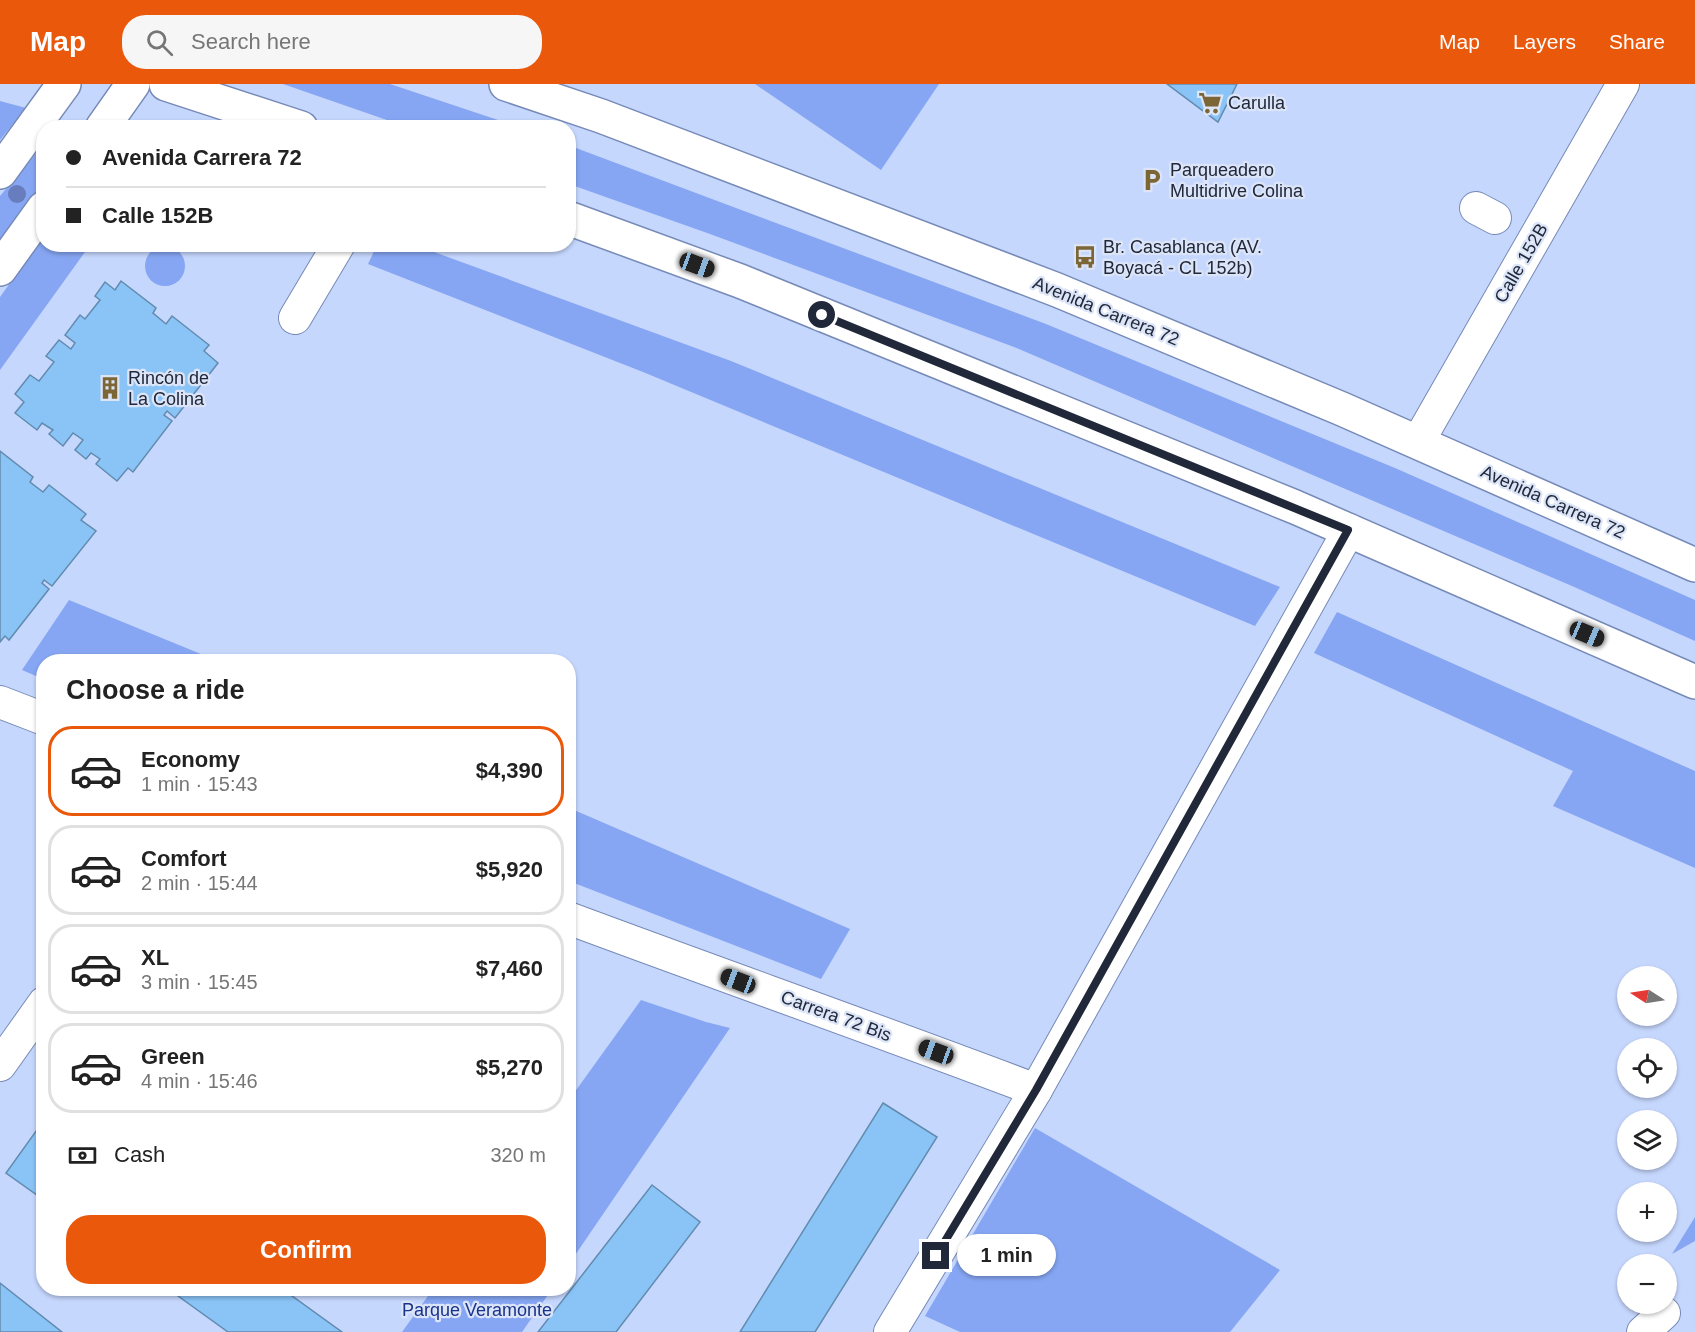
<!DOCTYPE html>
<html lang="en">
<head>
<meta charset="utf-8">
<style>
  body { margin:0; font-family:Arial,sans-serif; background:#f6f6f6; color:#222; height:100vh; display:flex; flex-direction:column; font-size:22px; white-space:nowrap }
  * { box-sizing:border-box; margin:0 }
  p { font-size:20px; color:#767676 }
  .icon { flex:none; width:33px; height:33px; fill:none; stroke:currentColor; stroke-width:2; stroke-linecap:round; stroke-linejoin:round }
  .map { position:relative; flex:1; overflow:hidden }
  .sheet { position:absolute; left:36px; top:570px; width:540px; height:642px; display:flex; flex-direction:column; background:#fff; border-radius:24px; box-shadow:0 2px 4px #0004 }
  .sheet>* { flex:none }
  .top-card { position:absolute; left:36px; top:36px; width:540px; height:132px; border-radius:24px; box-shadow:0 2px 4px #0004; display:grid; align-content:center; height:132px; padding:0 30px; background:#fff }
  .needle { width:39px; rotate:282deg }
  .tools { position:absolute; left:1617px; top:882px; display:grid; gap:12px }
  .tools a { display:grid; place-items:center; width:60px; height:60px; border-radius:50%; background:#fff; box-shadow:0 2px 4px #0004; font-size:30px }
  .end { position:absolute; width:27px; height:27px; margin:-14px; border:8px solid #20283a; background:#fff; box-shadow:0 0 0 3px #fff }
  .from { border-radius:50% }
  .bubble { position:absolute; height:42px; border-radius:21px; background:#fff; box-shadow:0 2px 4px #0004; font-size:20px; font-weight:600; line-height:42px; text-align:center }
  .car { position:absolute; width:18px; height:36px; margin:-18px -9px; border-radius:8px; box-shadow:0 0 4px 2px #0007; background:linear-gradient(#222 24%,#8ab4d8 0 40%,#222 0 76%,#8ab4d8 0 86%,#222 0) }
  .top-card b { display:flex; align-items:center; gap:21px; height:57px; font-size:22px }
  .top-card b+b { border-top:2px solid #e0e0e0 }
  .top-card i { width:15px; height:15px; background:#222 }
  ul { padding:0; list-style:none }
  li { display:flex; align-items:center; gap:18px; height:90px; margin:0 12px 9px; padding:0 18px; border:3px solid #e0e0e0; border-radius:24px }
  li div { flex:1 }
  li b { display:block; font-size:22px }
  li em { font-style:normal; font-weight:600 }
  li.current { border-color:#ea580c }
  li>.icon { width:54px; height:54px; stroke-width:1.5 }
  h2 { padding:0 30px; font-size:27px; line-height:72px }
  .pay { display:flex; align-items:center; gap:15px; height:66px; padding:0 30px; font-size:22px }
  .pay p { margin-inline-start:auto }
  .primary-button { display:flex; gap:12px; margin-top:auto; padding:12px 30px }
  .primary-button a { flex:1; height:69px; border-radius:24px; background:#ea580c; color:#fff; font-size:24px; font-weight:600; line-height:69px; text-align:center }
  header { display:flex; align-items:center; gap:36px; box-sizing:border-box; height:84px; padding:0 30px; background:#ea580c; color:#fff }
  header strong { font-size:28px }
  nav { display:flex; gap:33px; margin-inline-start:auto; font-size:21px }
  .search { width:420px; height:54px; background:#f6f6f6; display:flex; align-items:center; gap:15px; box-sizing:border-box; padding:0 21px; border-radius:24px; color:#767676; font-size:22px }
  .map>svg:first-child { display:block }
  .green { fill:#86a6f3 }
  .building { fill:#8ac4f7; stroke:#628baf; stroke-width:1.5 }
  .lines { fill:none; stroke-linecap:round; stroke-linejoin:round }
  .minor-casing { stroke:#768ab7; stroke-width:34 }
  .major-casing { stroke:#768ab7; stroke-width:36 }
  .highway-casing { stroke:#768ab7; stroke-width:36 }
  .minor { stroke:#fff; stroke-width:32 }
  .major { stroke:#fff; stroke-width:33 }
  .highway { stroke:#fff; stroke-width:33 }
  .tree { fill:#677dbe }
  .route { stroke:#20283a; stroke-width:8 }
  .labels { text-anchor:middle; stroke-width:4.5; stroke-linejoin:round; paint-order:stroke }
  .poi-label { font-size:18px; fill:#20283a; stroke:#dce5f8; text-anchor:start }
  .street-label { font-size:18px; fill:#20283a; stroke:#dce5f8 }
  .park-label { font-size:18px; fill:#19338a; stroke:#dce5f8 }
</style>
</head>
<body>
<header>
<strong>Map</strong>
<div class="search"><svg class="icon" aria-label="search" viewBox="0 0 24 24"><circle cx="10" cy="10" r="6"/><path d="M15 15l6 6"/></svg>Search here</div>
<nav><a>Map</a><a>Layers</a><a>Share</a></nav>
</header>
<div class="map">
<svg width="1695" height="1248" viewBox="0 0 1695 1248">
  <rect width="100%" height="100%" fill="#c6d7fe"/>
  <g class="green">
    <path d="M283,0H390L519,43H407Z"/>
    <path d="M755,0H939L881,86Z"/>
    <path d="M0,17L26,24L0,56Z"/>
    <path d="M43,61V103L0,159V112Z"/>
    <path d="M568,61L1046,240L1395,384L1695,516V557L1572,502L1014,263L710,150L569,100Z"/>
    <path d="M43,153L44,160L90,161L0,286V213Z"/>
    <path d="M377,161H415L731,277L1280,503L1255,542L643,288L368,180Z"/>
    <circle cx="165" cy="182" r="20"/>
    <path d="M69,516L218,577L44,578L43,595L22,586Z"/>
    <path d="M1337,528L1695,687V784L1553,722L1573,687L1314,569Z"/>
    <path d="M574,726L850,845L821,895L569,797V740Z"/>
    <path d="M641,916L706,938L730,944L569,1180V1016Z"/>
    <path d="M1035,1044L1280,1186L1230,1248H960L925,1232Z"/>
    <path d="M1695,1133V1157L1672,1170Z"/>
    <path d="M433,1205V1204L552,1205L522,1248H402Z"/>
  </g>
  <g class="building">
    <path d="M1167,0H1237L1218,38Z"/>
    <path d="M121,197L156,224L153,229L166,240L172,232L209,261L204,267L218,279L175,334L167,327L164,331L172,337L133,388L128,384L117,397L96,380L100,375L91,369L86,375L75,366L83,356L73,349L63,362L49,350L53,346L42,339L37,346L15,329L24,318L15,310L30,291L39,297L54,278L46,272L59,256L71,265L75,259L65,251L80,231L85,235L100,216L95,212L105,198L115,206Z"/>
    <path d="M0,367L33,393L30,398L43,408L49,401L86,430L81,436L96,447L52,502L44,496L42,499L49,505L9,556L5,552L0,558Z"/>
    <path d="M883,1019L937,1053L815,1248H740Z"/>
    <path d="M44,1036V1116L6,1089Z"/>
    <path d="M652,1101L700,1138L616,1248H538Z"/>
    <path d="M0,1199L62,1248H0Z"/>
    <path d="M167,1204H281L342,1248H228Z"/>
  </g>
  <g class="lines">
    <g class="minor-casing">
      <g id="minor">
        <path d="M1476,124L1495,134"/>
        <path d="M295,234L339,160"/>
        <path d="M1418,358L1623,0"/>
        <path d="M0,618L44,635"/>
        <path d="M568,834C724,892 880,947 1036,1006"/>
        <path d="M0,981L44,919"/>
        <path d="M890,1248L1036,1006L1349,446"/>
        <path d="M1643,1248L1664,1229"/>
      </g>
    </g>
    <g class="major-casing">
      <g id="major">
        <path d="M102,44L133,0"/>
        <path d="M0,88L64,0"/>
        <path d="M0,185L44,124"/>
      </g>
    </g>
    <g class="highway-casing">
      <g id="highway">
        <path d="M166,0L301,44"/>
        <path d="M506,0L601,32L1057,206L1342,325L1695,481"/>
        <path d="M568,134L740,197L1295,423L1695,598"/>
      </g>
    </g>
    <use href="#minor" class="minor"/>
    <use href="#major" class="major"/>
    <use href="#highway" class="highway"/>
  </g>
  <circle class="tree" cx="17" cy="110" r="9"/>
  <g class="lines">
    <path class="route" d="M822,231L1348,446L1036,1006L936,1172"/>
  </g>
  <defs>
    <g id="supermarket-bare" transform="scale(1.8)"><path d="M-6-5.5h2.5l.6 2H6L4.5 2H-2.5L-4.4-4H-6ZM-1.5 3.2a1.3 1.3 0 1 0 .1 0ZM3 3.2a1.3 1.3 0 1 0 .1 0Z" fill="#7c6636" stroke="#dce5f8" stroke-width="2.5" paint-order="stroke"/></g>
    <g id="parking-bare" transform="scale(1.8)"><path d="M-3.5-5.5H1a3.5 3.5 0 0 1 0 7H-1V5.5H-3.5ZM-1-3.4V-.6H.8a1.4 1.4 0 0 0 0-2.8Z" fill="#7c6636" stroke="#dce5f8" stroke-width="2.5" paint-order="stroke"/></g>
    <g id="bus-bare" transform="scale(1.8)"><path d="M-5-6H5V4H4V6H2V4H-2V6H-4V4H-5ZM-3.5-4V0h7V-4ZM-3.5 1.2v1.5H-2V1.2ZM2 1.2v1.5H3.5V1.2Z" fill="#7c6636" stroke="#dce5f8" stroke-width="2.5" paint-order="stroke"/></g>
    <g id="building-bare" transform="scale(1.8)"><path d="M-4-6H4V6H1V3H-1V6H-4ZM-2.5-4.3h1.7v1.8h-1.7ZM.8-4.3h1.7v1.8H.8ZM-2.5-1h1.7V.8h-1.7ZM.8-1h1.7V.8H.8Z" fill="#7c6636" stroke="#dce5f8" stroke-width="2.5" paint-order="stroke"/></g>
  </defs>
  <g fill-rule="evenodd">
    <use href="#supermarket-bare" x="1210" y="19"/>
    <use href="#parking-bare" x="1152" y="96"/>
    <use href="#bus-bare" x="1085" y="173"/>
    <use href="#building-bare" x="110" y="304"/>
  </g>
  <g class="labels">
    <g class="poi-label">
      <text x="1228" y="25">Carulla</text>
      <text x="1170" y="92">Parqueadero<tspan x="1170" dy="21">Multidrive Colina</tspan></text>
      <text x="1103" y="169">Br. Casablanca (AV.<tspan x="1103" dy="21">Boyacá - CL 152b)</tspan></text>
      <text x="128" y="300">Rincón de<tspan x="128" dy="21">La Colina</tspan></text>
    </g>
    <g class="street-label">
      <text transform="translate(1521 179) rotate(-60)" y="6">Calle 152B</text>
      <text transform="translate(1106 227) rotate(22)" y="6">Avenida Carrera 72</text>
      <text transform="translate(1553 418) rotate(24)" y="6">Avenida Carrera 72</text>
      <text transform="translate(836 932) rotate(20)" y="6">Carrera 72 Bis</text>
    </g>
    <g class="park-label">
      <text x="477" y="1232">Parque Veramonte</text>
    </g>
  </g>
</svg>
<div class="tools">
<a><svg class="needle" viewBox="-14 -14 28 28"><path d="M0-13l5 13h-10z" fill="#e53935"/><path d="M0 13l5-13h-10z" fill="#767676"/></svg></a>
<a><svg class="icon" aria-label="locate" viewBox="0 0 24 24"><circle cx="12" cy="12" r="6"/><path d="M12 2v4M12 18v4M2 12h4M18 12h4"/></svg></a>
<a><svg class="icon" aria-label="layers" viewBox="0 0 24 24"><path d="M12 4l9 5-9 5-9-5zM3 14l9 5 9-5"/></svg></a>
<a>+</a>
<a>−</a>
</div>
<i class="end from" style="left:822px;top:231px"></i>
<i class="end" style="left:936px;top:1172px"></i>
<div class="bubble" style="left:957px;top:1150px;width:99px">1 min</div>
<i class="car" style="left:697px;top:181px;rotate:110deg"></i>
<i class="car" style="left:1587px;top:550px;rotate:113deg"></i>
<i class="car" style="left:738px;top:897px;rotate:291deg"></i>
<i class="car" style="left:936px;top:968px;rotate:290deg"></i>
<div class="top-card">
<b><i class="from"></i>Avenida Carrera 72</b>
<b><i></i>Calle 152B</b>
</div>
<section class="sheet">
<h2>Choose a ride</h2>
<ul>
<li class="current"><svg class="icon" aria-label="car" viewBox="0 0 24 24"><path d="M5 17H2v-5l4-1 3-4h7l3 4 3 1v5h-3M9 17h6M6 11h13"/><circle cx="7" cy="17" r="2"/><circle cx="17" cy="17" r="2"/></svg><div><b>Economy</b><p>1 min · 15:43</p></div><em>$4,390</em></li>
<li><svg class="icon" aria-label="car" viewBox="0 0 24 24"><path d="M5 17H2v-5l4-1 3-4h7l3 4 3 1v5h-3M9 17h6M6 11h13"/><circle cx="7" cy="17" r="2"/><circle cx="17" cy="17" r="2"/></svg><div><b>Comfort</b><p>2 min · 15:44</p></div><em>$5,920</em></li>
<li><svg class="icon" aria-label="car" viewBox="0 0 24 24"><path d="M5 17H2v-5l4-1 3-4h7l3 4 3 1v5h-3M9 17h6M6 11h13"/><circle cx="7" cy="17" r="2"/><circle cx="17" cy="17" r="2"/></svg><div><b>XL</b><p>3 min · 15:45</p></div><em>$7,460</em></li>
<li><svg class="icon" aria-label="car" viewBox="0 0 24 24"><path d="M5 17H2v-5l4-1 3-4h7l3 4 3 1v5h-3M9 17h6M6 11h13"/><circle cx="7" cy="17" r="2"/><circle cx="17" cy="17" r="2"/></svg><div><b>Green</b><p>4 min · 15:46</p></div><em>$5,270</em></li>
</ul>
<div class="pay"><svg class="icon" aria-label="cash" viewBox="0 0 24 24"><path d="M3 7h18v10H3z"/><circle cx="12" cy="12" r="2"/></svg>Cash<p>320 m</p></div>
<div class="primary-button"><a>Confirm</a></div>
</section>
</div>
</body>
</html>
